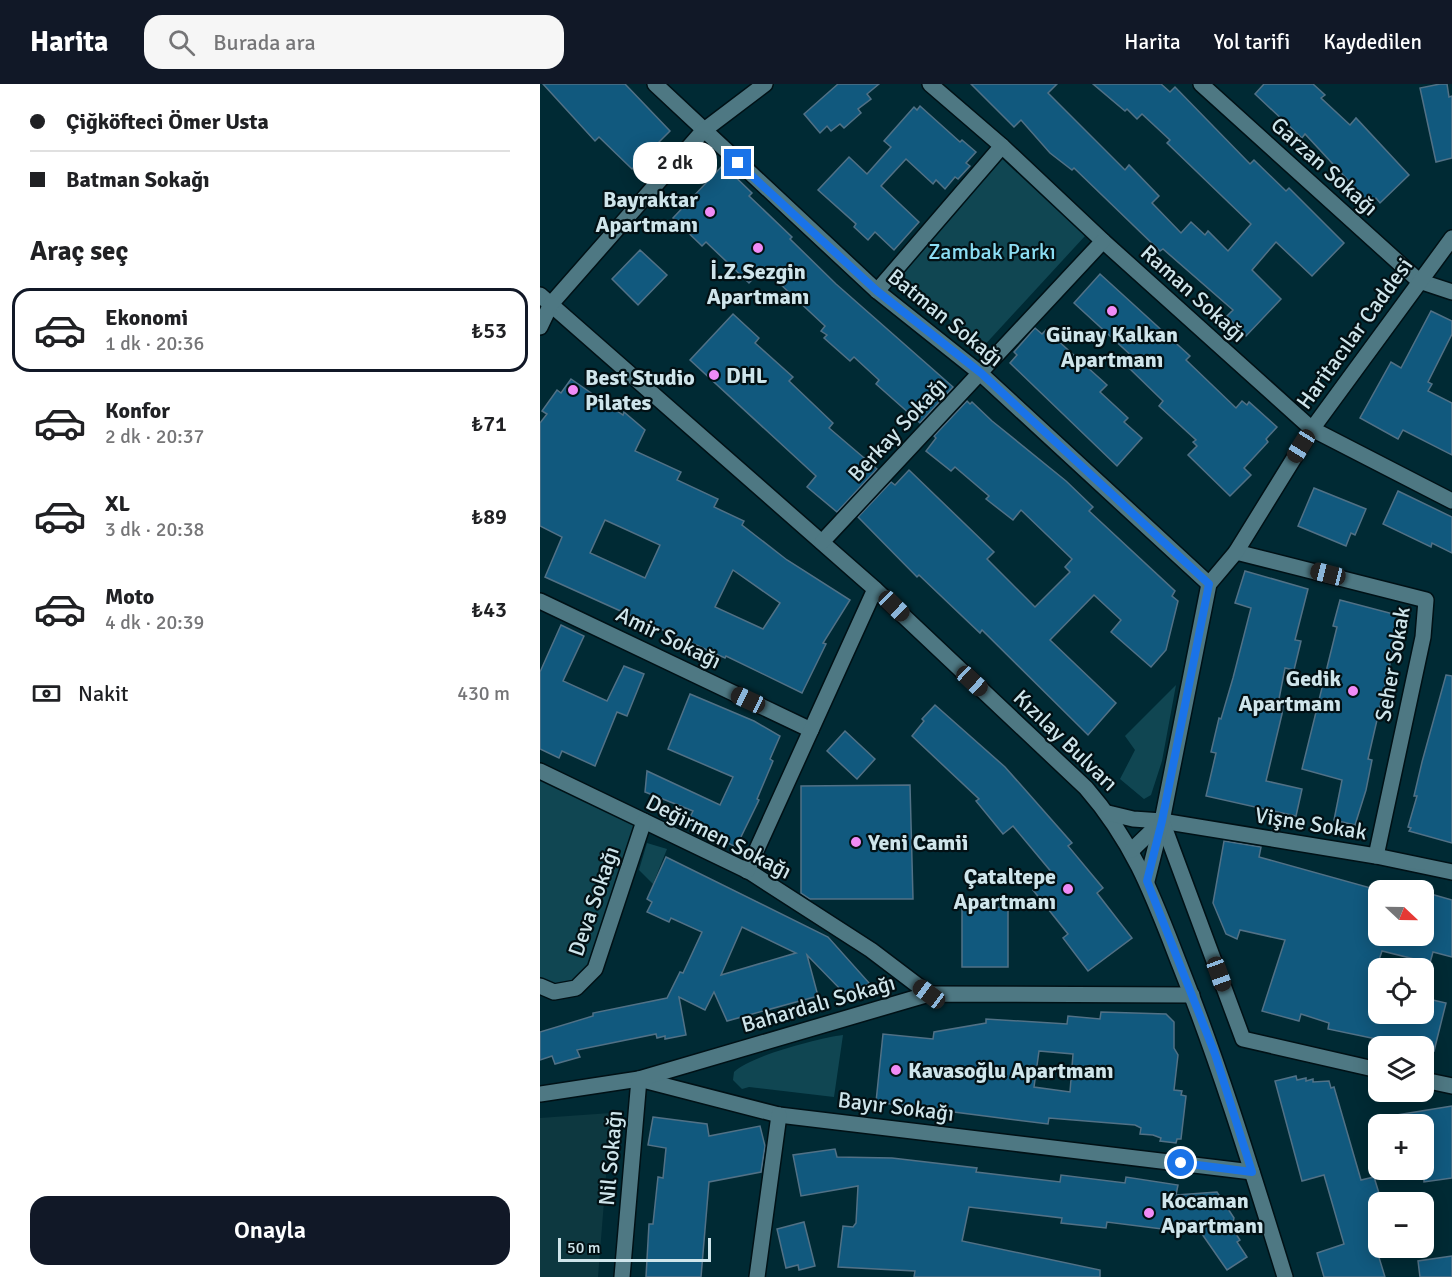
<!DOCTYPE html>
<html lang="tr">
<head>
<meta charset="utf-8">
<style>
  body { margin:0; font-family:Signika,sans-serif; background:#f6f6f6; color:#202124; height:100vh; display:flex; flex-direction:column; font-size:22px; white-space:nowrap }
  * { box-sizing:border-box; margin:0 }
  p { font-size:20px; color:#757577 }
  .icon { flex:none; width:33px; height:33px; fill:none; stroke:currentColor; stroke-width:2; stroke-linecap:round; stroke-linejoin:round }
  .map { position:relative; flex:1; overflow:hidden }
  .sheet { display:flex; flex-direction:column; background:#fff; width:540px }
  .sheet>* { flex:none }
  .top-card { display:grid; align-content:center; height:132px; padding:0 30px; background:#fff }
  .needle { width:39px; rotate:112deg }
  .buttons { position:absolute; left:828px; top:796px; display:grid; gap:12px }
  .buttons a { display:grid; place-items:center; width:66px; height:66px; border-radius:12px; background:#fff; box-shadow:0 3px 15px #0003; font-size:30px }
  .scale { position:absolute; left:18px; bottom:15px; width:153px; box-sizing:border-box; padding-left:6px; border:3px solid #cfe5eb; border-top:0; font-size:16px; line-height:21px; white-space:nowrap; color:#cfe5eb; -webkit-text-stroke:4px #021014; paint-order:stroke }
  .end { position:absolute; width:27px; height:27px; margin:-14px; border:8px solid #1a73e8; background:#fff; box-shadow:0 0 0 3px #fff }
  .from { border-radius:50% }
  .bubble { position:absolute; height:42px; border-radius:18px; background:#fff; box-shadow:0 3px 15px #0003; font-size:20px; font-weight:600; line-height:42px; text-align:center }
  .car { position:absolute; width:18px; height:36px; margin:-18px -9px; border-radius:8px; box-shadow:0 0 4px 2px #0007; background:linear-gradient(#222 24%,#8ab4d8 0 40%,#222 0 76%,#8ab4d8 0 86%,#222 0) }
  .top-card b { display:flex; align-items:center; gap:21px; height:57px; font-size:22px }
  .top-card b+b { border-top:2px solid #e0e0e0 }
  .top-card i { width:15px; height:15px; background:#202124 }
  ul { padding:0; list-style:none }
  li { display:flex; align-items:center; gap:18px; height:84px; margin:0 12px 9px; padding:0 18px; border:3px solid transparent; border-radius:18px }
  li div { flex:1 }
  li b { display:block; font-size:22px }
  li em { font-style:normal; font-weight:600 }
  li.current { border-color:#111827 }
  li>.icon { width:54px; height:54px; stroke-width:1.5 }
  h2 { padding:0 30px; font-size:27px; line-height:72px }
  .pay { display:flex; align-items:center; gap:15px; height:66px; padding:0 30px; font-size:22px }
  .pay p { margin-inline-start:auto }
  .primary-button { display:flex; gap:12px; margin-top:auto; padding:12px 30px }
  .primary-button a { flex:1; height:69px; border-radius:18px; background:#111827; color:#fff; font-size:24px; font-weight:600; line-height:69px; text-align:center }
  header { display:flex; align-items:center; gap:36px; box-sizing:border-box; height:84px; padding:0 30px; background:#111827; color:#fff }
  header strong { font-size:28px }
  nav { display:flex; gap:33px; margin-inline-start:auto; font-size:21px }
  .search { width:420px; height:54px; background:#f6f6f6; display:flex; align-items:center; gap:15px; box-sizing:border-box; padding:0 21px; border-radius:18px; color:#757577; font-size:22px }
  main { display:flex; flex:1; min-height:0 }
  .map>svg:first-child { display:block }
  .built { fill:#0d3840 }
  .green { fill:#104652 }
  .building { fill:#11597e; stroke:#517186; stroke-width:1.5; fill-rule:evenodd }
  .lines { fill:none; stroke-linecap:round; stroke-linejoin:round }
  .minor-casing { stroke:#001116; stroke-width:18 }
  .minor { stroke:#4e7883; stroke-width:15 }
  .route { stroke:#1a73e8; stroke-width:8 }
  .poi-dot { fill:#f08bf6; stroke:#021014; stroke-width:2 }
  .labels { text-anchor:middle; stroke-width:4.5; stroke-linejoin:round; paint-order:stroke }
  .street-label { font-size:22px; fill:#cfe5eb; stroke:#021014 }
  .poi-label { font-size:22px; font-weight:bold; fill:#cfe5eb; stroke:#021014; text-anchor:start }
  .park-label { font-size:22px; fill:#8cdef4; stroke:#021014 }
</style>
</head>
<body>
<header>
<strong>Harita</strong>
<div class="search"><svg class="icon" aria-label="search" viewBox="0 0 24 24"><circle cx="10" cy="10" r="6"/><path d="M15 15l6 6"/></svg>Burada ara</div>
<nav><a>Harita</a><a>Yol tarifi</a><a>Kaydedilen</a></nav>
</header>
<main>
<section class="sheet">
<div class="top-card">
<b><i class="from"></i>Çiğköfteci Ömer Usta</b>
<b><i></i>Batman Sokağı</b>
</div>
<h2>Araç seç</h2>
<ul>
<li class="current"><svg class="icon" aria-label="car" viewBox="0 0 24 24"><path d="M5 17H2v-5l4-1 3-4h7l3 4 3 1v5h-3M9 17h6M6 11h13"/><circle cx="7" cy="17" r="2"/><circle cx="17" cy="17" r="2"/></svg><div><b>Ekonomi</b><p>1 dk · 20:36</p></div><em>₺53</em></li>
<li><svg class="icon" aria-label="car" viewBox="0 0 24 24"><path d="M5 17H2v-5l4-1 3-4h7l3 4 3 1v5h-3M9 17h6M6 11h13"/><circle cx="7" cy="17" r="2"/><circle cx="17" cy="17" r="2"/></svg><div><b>Konfor</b><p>2 dk · 20:37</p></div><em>₺71</em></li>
<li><svg class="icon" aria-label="car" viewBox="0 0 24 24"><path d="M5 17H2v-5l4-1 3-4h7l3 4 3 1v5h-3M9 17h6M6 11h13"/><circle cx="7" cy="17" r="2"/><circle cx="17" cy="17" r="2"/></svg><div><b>XL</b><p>3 dk · 20:38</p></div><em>₺89</em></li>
<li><svg class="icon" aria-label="car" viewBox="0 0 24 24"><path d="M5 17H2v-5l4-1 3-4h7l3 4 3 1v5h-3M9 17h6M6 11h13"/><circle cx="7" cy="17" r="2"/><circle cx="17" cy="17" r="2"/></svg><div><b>Moto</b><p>4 dk · 20:39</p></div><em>₺43</em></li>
</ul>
<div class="pay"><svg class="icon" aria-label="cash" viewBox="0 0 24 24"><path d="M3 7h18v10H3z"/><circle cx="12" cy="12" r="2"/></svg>Nakit<p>430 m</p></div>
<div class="primary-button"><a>Onayla</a></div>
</section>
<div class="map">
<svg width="912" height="1193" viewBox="0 0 912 1193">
  <rect width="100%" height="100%" fill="#002a34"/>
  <path class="built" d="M71,1029L58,1193H0V1034Z"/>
  <g class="green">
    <path d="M459,72L545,152L441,265L357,187Z"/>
    <path d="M636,601L622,677L611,711L604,715L580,695L595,666L585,652Z"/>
    <path d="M0,694L96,741L50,883C31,900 25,908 0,897Z"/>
    <path d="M107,759L127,765L113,800L99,786Z"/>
    <path d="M303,951L294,1013L209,1003L202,1005L193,996L194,988C210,972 279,954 303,951Z"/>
  </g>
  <g class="building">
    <path d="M3,0H85L130,47L92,85L59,53L55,57Z"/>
    <path d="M298,0H339L327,10L331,15L318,25L321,29L304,44L300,40L291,47L287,42L280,49L264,30Z"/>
    <path d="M431,0H517L508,9L585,86L589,81L619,112L612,119L641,149L651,138L665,151L668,147L688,167L711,140L627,59L630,56L602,30L597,35L587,25L585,27L553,0H621L630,8L635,3L710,80L714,76L746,107L749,104L804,159L772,192L736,158L712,186L741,215L706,252L687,232L693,226L623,165L620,167L534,84L532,86L510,69L481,36L474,43Z"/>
    <path d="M724,0H773L785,11L781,14L810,41L816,34L869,91L840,119L836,114L830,120L765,50L762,54L715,10Z"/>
    <path d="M900,0H907L909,13L912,12V74L896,78L880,4Z"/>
    <path d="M380,22L420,58L422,56L436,68L426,79L430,82L418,95L415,93L405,105L396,96L393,100L366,75L341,102L379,138L354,166L335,148L328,156L314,143L316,140L278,106L309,73L327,90L351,63L344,57L374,23L377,26Z"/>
    <path d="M183,81L212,109L209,112L252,153L250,155L296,200L413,303L380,339L336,300L339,296L314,273L310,277L284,254L287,251L281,247L285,242L223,184L209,199L166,158L162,162L133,134Z"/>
    <path d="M100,166L127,191L98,221L72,195Z"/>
    <path d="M560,190L650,272L646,276L696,324L702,317L707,321L709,318L737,343L726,355L728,358L704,384L711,391L690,412L648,371L657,362L653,358L656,356L619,322L623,317L587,282L595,275L534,219Z"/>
    <path d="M891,227L912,237V250L888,298L892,300L888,307L912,319V371L863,346L858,355L820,334L851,278L861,284Z"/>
    <path d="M193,230L219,254L215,259L253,293L249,297L293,339L289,344L337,385L297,428L267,403L276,392L150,276Z"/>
    <path d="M495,244L502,250L506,246L567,301L560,308L588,334L584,338L602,354L577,382L470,279L477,271L474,268Z"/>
    <path d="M31,295L83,331L84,328L105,346L95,367L141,388L137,396L178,415L174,423L204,437L202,441L247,476L310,516L283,559L286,560L262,609L186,572L185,574L5,493L22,453L0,442V339L7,330L2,327L17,306L21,309ZM65,436L120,461L105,494L50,469ZM193,486L240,519L223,545L175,523Z"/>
    <path d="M427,317L430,320L432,318L452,337L526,397L553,423L549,427L635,507L632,512L638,517L626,566L611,583L571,548L581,536L554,511L510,556L576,619L548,651L442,546L440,549L379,491L377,493L318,433L351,398L355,401L369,386L454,468L447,475L495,523L530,488L525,483L532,475L481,426L473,436L446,415L449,412L415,383L411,387L386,367L396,354L394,352Z"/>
    <path d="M774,404L826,425L815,451L811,449L806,462L758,442Z"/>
    <path d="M858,407L912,433V469L892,459L891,463L843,440Z"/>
    <path d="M705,487L768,505L755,556L761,557L754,586L745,584L739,615L744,616L742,630L726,697L762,705L756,732L666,712L676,669L671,668L679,634L681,635L693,594L711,524L695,519Z"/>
    <path d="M800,516L861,532L828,675L832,676L826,706L815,741L794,736L802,696L762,685L797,543L793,542Z"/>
    <path d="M21,541L44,552L23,597L67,617L84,582L104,590L87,632L77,628L55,682L22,667L19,674L0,665V588Z"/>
    <path d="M906,591L912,592V759L869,747L871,744L868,743L877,712H874L882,678Z"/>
    <path d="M150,610L214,637L240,652L230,675L233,677L217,715L219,716L196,763L147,739L153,727L105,708L107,687L180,721L193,693L128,665Z"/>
    <path d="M395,621L465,683L532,759L528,762L563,804L557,809L592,854L548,887L523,854L528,850L493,806L513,790L473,742L463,750L436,717L439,715L372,652L384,637L382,635Z"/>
    <path d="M305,647L335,675L317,695L287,667Z"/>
    <path d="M370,701L373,815H270L261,809V702Z"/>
    <path d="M684,757L721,763L719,773L838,806V852H884V808L912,816V873L893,868L890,879L842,867L830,903L838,905V930H884V914L906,919L894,967L788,945L789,939L761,930L759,937L722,927L745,856L700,846L697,855L686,850L673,819Z"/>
    <path d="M126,773L288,853L330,900L303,908L267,871L278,912L187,937L174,908L165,926L139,913L146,951L125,955V952L117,954L116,950L37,966L40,973L15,980L12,972L0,976V948L53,932V929L127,914L140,888L143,889L162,848L131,834L129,838L107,828L112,818L107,815ZM202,843L256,869L181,891Z"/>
    <path d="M468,823V883H422V824Z"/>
    <path d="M561,928L626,930L634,938V964L638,971L634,1006L642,1007L641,1011L646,1012L641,1055H637L636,1059L620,1057L621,1054L613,1051L600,1050L601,1044L595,1041L509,1034L508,1040L336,1018L343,950L393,955L394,948L446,939V935L527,940L528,932L560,935ZM499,967L533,970L530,1008L494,1003Z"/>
    <path d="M756,992L757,996L766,994V997L773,995V998L789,997L791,1004L794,1003L821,1096L834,1093L842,1119H838V1138L829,1141L845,1193H784L777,1169L804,1160L784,1091L762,1097L735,997Z"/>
    <path d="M912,1022V1094L884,1098V1041H851V1032Z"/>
    <path d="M113,1033L167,1040L169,1052L220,1042L225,1062L221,1088L169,1098L161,1193H106L109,1140H113L118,1093L123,1094L126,1064L108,1061Z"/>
    <path d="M295,1065L297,1073L352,1074L437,1084L436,1088L520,1098L521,1091L585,1099L586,1093L638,1101L636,1111L677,1108L694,1134L692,1144L700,1156L697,1158L707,1173L687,1186L662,1150L567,1138L566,1144L521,1139L522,1134L429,1123L422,1157L560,1186V1193H374L375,1187L298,1183L303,1142L313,1143L316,1139L318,1102L261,1112L253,1071Z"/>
    <path d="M264,1138L275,1182L259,1186L258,1181L246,1184L237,1145Z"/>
    <path d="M912,1172V1193H880L878,1177Z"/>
  </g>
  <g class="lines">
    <g class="minor-casing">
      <g id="minor">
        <path d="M115,0L337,207L440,289L669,500"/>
        <path d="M390,0L462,62L563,157L772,345L912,417"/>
        <path d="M661,0L879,197L912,208"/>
        <path d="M337,207L462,62"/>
        <path d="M0,211L335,505L546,704C594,759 613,812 639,879C680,982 712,1087 745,1193"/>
        <path d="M0,243L11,220L163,47L225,0"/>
        <path d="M282,458L563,157"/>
        <path d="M696,468L886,516L883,553L836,772"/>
        <path d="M0,517L271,646"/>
        <path d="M0,687L210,788L331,866L389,910"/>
        <path d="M568,729L593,735L622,737L836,772L912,788"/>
        <path d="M622,737L703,955L838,986"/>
        <path d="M592,766L622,737"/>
        <path d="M207,787L335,505"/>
        <path d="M607,797L622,737L669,500L696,468L772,345L912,154"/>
        <path d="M0,902L14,908L36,904L55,885L104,737"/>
        <path d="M884,996L912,1002"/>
        <path d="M0,1010L99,995L239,1031L712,1088"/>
        <path d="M82,1193L99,995L389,910L652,911"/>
        <path d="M217,1193L239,1031"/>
      </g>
    </g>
    <use href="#minor" class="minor"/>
  </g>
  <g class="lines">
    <path class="route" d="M198,79L337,207L441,289L669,500L622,737L607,797L675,970L712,1088L641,1079"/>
  </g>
  <g class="poi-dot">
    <circle cx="170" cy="128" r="6"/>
    <circle cx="218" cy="164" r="6"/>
    <circle cx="572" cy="227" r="6"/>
    <circle cx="174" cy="291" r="6"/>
    <circle cx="33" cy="306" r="6"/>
    <circle cx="813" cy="607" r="6"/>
    <circle cx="316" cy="758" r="6"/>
    <circle cx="528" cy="805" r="6"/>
    <circle cx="356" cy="986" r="6"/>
    <circle cx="609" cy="1129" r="6"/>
  </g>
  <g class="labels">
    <g class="street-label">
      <text transform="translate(785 82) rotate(42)" y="8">Garzan Sokağı</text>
      <text transform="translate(654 209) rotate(42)" y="8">Raman Sokağı</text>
      <text transform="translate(406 233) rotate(39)" y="8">Batman Sokağı</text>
      <text transform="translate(814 249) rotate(-54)" y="8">Haritacılar Caddesi</text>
      <text transform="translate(357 345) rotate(-47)" y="8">Berkay Sokağı</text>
      <text transform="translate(129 553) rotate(26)" y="8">Amir Sokağı</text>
      <text transform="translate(852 580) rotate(-80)" y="8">Seher Sokak</text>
      <text transform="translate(526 656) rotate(44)" y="8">Kızılay Bulvarı</text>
      <text transform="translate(771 739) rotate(9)" y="8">Vişne Sokak</text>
      <text transform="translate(179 752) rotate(27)" y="8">Değirmen Sokağı</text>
      <text transform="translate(53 817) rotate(-71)" y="8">Deva Sokağı</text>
      <text transform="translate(278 919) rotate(-16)" y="8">Bahardalı Sokağı</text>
      <text transform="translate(356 1022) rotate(7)" y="8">Bayır Sokağı</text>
      <text transform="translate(70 1074) rotate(-85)" y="8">Nil Sokağı</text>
    </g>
    <g class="poi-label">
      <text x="158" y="123" text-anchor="end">Bayraktar<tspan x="158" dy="25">Apartmanı</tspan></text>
      <text x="218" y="195" text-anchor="middle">İ.Z.Sezgin<tspan x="218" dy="25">Apartmanı</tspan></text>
      <text x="572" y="258" text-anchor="middle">Günay Kalkan<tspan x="572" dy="25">Apartmanı</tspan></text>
      <text x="186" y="299">DHL</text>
      <text x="45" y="301">Best Studio<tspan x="45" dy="25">Pilates</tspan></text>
      <text x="801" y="602" text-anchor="end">Gedik<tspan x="801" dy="25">Apartmanı</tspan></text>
      <text x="328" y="766">Yeni Camii</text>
      <text x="516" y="800" text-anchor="end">Çataltepe<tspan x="516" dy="25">Apartmanı</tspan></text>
      <text x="368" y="994">Kavasoğlu Apartmanı</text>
      <text x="621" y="1124">Kocaman<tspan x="621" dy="25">Apartmanı</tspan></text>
    </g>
    <g class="park-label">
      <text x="452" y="175">Zambak Parkı</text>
    </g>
  </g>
</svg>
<div class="buttons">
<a><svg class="needle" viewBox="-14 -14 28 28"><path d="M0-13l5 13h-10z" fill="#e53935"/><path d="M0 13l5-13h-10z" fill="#757577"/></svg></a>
<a><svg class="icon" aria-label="locate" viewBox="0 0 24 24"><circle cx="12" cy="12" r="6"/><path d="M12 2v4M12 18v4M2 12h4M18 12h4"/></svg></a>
<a><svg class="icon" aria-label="layers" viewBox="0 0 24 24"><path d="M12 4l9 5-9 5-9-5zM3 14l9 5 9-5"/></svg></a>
<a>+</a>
<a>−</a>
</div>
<div class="scale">50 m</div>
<i class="end from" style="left:641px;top:1079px"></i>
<i class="end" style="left:198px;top:79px"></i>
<div class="bubble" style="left:93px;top:58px;width:84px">2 dk</div>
<i class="car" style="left:761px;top:362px;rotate:212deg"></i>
<i class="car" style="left:788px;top:490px;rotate:284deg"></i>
<i class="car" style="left:354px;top:522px;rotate:134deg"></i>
<i class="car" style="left:432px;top:597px;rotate:133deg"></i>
<i class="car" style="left:208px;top:616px;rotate:295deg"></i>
<i class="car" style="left:679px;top:890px;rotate:160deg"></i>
<i class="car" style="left:389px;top:910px;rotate:307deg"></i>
</div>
</main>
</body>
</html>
